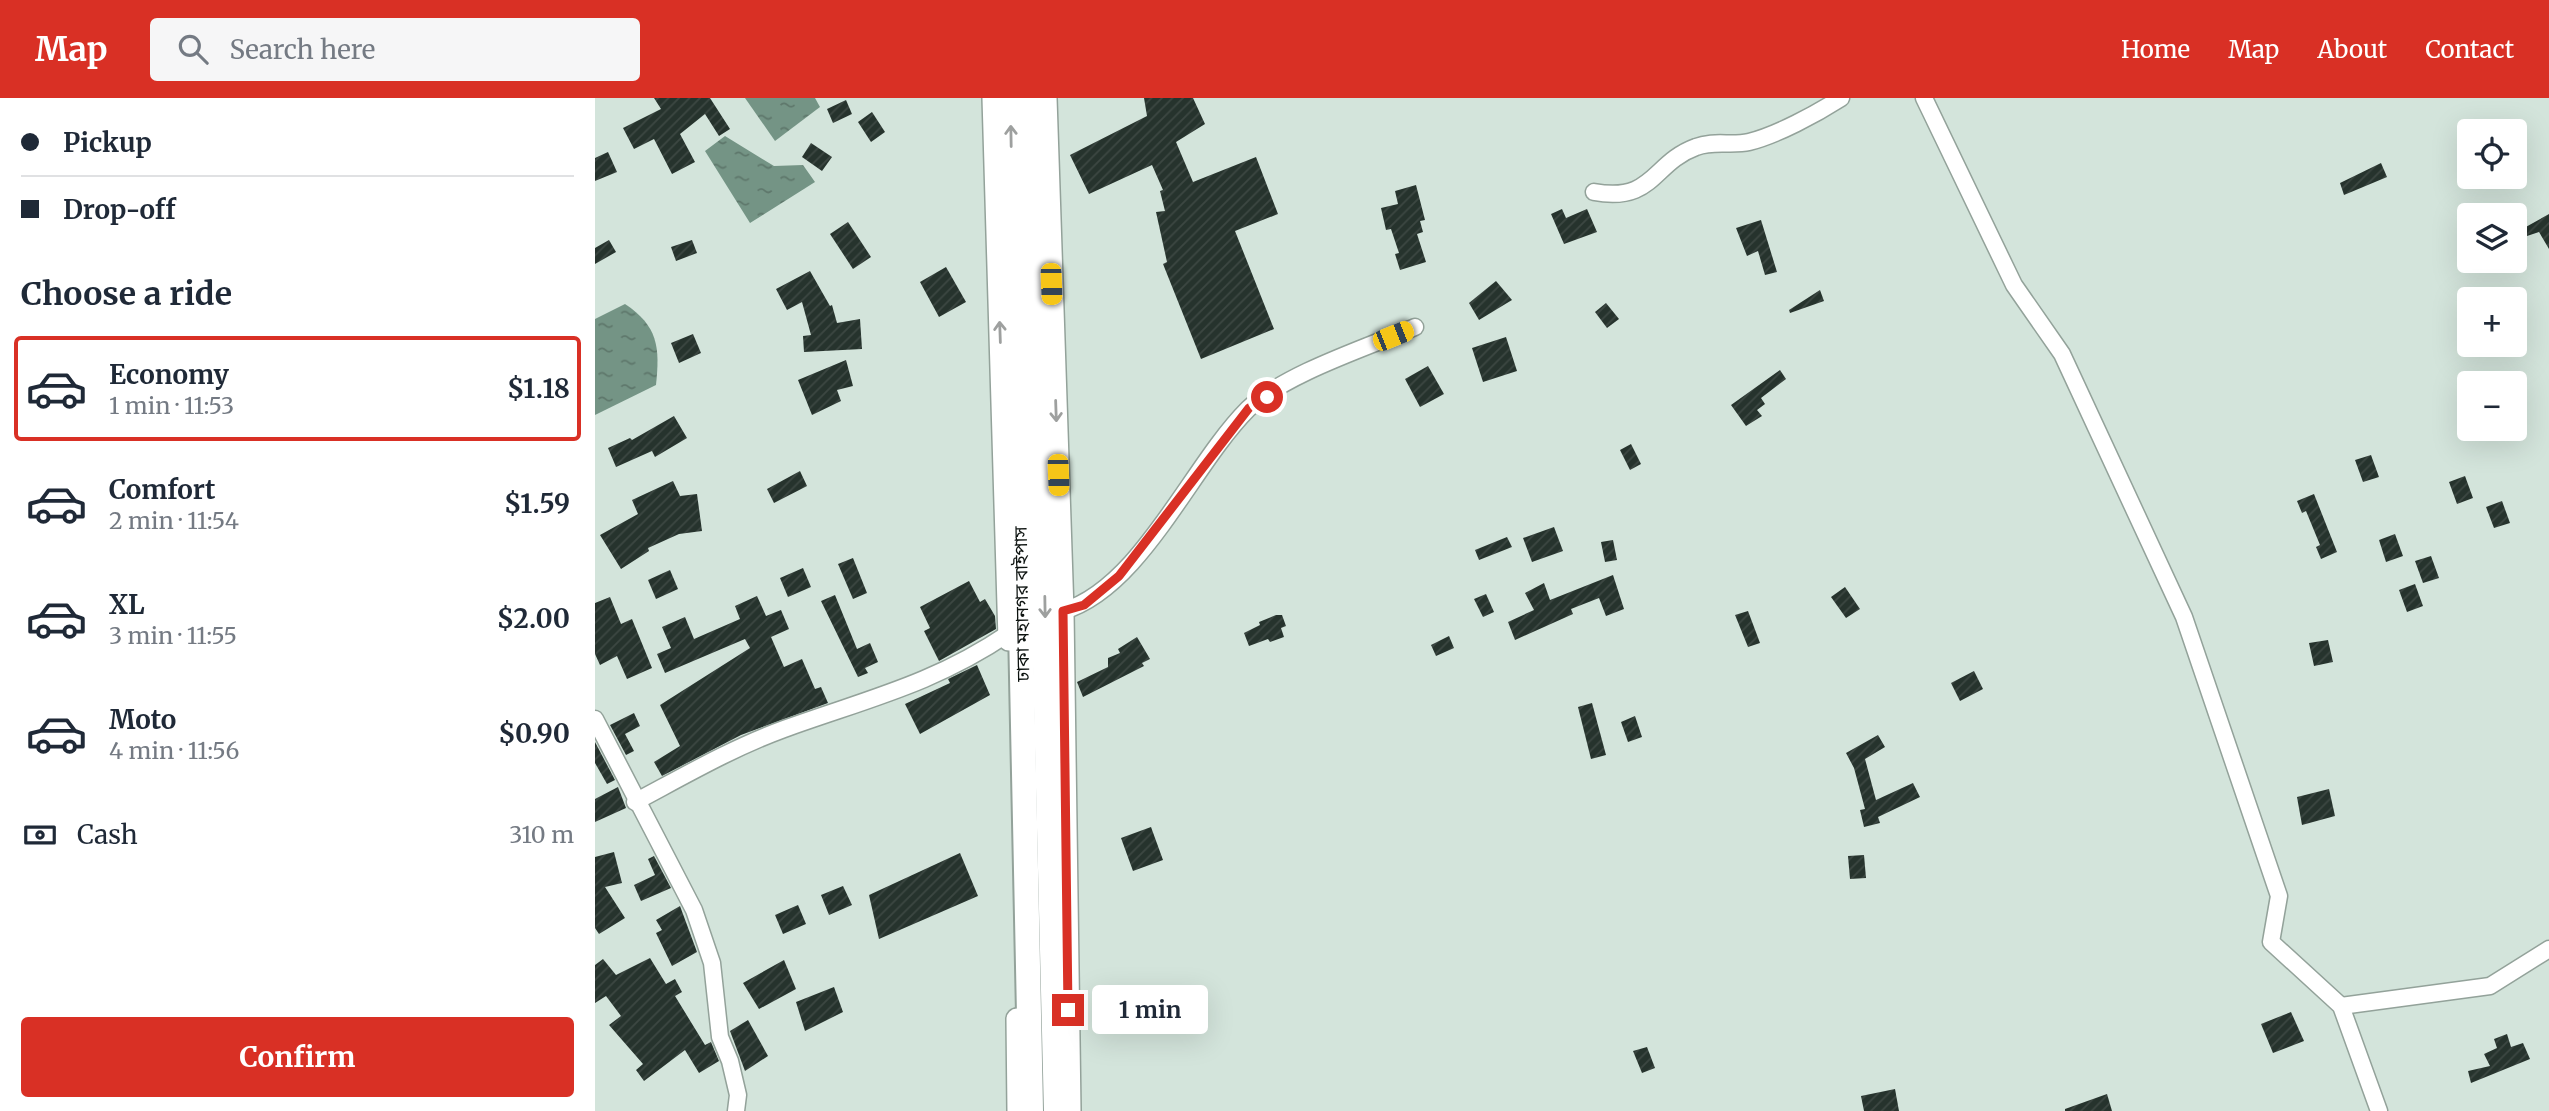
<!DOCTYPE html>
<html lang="en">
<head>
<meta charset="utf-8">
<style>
  body { margin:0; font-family:Merriweather,"Noto Sans Bengali",serif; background:#f6f6f7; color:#1f2937; height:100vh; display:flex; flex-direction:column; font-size:26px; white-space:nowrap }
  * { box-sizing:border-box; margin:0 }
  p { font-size:23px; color:#747a83 }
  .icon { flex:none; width:38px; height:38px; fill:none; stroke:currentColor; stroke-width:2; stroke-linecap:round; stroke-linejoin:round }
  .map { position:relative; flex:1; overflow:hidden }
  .sheet { display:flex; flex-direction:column; background:#fff; width:595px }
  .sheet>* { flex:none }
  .banner { display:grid; align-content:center; height:154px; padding:0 21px; background:#fff }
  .tools { position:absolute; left:1862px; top:21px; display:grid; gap:14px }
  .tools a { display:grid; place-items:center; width:70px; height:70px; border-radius:7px; background:#fff; box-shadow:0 7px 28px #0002; font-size:35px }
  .end { position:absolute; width:32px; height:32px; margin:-16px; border:9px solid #d93025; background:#fff; box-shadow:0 0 0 4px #fff }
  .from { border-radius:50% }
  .bubble { position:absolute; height:49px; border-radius:7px; background:#fff; box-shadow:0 7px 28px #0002; font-size:23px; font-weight:700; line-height:49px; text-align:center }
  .car { position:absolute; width:21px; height:42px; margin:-21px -10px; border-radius:9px; box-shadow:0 0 5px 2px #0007; background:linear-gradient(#f5c518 24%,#345 0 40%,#f5c518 0 76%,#345 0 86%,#f5c518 0) }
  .banner b { display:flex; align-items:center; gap:24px; height:66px; font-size:26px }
  .banner b+b { border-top:2px solid #e0e1e3 }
  .banner i { width:18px; height:18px; background:#1f2937 }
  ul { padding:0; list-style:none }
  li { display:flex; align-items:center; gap:21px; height:105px; margin:0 14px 10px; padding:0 7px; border:4px solid transparent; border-radius:7px }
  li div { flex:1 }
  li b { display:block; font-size:26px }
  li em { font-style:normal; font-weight:700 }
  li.active { border-color:#d93025 }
  li>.icon { width:63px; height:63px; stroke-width:1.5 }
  h2 { padding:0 21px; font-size:32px; line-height:84px }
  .pay { display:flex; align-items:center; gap:18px; height:77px; padding:0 21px; font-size:26px }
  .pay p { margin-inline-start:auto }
  .cta { display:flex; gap:14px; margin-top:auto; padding:14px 21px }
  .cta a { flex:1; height:80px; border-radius:7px; background:#d93025; color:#fff; font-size:28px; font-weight:700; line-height:80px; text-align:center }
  header { display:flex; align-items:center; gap:42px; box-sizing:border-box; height:98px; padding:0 35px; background:#d93025; color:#fff }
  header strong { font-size:33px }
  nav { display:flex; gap:38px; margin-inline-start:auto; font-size:24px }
  .search { width:490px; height:63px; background:#f6f6f7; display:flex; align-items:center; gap:18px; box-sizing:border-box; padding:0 24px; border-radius:7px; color:#747a83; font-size:26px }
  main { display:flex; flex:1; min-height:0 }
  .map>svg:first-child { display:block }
  .water { fill:url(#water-ripples) }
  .building { fill:url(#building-hatch) }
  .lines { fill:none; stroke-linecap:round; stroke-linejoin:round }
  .minor-casing { stroke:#93a29a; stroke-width:19 }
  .major-casing { stroke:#93a29a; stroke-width:24 }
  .highway-casing { stroke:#93a29a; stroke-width:28 }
  .minor { stroke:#fff; stroke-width:16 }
  .major { stroke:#fff; stroke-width:21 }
  .highway { stroke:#fff; stroke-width:24 }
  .oneway { stroke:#9ea09f }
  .route { stroke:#d93025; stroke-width:9 }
  .labels { text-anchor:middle; stroke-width:7; stroke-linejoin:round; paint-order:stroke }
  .street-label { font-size:18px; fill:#0c120f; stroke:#fff }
</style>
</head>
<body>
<header>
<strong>Map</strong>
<div class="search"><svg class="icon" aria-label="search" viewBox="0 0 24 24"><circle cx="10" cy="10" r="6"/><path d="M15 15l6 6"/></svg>Search here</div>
<nav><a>Home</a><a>Map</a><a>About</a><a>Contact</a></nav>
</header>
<main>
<section class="sheet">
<div class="banner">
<b><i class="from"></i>Pickup</b>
<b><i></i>Drop-off</b>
</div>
<h2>Choose a ride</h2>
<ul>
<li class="active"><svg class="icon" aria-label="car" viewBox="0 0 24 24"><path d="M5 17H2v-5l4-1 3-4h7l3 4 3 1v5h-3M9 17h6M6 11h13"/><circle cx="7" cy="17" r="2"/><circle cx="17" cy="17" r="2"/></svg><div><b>Economy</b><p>1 min · 11:53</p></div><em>$1.18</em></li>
<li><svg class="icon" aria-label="car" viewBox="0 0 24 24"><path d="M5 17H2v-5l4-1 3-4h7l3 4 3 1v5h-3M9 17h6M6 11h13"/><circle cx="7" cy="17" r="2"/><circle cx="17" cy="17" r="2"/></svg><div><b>Comfort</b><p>2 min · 11:54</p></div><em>$1.59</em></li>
<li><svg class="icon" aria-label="car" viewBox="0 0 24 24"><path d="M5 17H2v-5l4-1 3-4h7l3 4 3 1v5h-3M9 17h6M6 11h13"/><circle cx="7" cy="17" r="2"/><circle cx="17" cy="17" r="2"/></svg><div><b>XL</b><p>3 min · 11:55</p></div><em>$2.00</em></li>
<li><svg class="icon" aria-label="car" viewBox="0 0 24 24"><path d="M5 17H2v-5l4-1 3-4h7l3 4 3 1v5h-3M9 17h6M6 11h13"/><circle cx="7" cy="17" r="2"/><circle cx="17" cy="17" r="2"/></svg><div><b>Moto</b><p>4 min · 11:56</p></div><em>$0.90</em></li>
</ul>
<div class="pay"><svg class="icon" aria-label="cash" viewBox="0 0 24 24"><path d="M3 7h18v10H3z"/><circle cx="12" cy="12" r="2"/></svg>Cash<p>310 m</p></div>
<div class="cta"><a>Confirm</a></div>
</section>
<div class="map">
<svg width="1954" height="1013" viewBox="0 0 1954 1013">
  <defs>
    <pattern id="water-ripples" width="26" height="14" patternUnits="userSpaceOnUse" patternTransform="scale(1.75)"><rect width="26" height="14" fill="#749485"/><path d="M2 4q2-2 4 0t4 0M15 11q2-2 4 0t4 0" fill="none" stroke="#5e776b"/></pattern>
    <pattern id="building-hatch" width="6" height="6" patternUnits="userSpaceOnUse" patternTransform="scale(1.75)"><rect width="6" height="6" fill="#26332d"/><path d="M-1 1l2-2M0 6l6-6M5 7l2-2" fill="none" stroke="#3c4742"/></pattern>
  </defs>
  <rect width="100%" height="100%" fill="#d3e4db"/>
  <g class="water">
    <path d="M150,0H220L225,9L180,43Z"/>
    <path d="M130,38L179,68L208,67L220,84L155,125L110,53Z"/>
    <path d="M30,206C63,228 65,249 61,287L0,317V221Z"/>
  </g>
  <g class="building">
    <path d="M59,0H115L135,31L124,38L110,16L85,36L100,64L77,76L59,41L39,51L28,30L66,11Z"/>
    <path d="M549,0H598L610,26L581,44L598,84L661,59L683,116L640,133L679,231L606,261L568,166L572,164L561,114L570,113L565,93L568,92L557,67L494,96L475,57L552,18Z"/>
    <path d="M251,2L257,16L238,25L232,11Z"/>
    <path d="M277,14L290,34L276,44L263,24Z"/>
    <path d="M216,45L237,59L227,73L207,59Z"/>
    <path d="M13,54L22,74L0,83V60Z"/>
    <path d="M1786,65L1792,79L1749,97L1745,85Z"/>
    <path d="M821,87L830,122L825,123L828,134L822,136L831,164L805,172L800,156L804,155L796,131L791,132L786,110L803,106L800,93Z"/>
    <path d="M967,111L971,120L992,111L1002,134L969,146L956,116Z"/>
    <path d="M1954,116V151L1944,134L1920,142V135Z"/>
    <path d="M1166,122L1182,174L1170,177L1163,153L1152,158L1141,130Z"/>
    <path d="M253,124L276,159L258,171L235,136Z"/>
    <path d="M14,142L21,154L0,166V150Z"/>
    <path d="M97,142L102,155L81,163L76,149Z"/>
    <path d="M351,169L371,204L344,219L325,184Z"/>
    <path d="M215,173L235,208L237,207L242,225L265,221L267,251L209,254L208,238L216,237L207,204L192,212L181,191Z"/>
    <path d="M901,183L917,202L884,222L874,205Z"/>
    <path d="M1225,192L1229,203L1195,215L1194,212Z"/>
    <path d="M1011,205L1024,221L1012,230L1000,214Z"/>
    <path d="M98,236L106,255L84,265L76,245Z"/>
    <path d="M911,239L922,273L888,284L877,250Z"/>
    <path d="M251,262L258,288L242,292L246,303L217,317L203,282Z"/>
    <path d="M833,268L849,296L825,309L810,281Z"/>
    <path d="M1185,272L1191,281L1166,300L1170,306L1162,312L1167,318L1151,328L1136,307Z"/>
    <path d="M79,318L92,340L60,359L57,353L21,369L13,350L35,340L37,342Z"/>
    <path d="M1036,346L1046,366L1035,372L1025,352Z"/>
    <path d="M1776,357L1784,379L1768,384L1760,362Z"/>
    <path d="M205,373L212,388L179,405L172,391Z"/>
    <path d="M1870,378L1878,400L1862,406L1854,384Z"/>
    <path d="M78,383L85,398L102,396L107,433L84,436L53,450L54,453L26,471L5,437L43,416L37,402Z"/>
    <path d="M1719,396L1742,454L1726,461L1721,449L1725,447L1711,413L1707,415L1702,403Z"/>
    <path d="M1907,403L1915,425L1899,430L1891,409Z"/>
    <path d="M959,429L968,453L937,464L928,440Z"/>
    <path d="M1800,436L1808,458L1791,464L1784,442Z"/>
    <path d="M912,439L917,449L884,462L880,452Z"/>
    <path d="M1018,442L1022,462L1010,464L1006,444Z"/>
    <path d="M1836,458L1844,480L1828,485L1820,463Z"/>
    <path d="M258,460L272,495L258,501L243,466Z"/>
    <path d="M208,470L216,489L193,499L185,480Z"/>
    <path d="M75,472L83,491L61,501L53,482Z"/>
    <path d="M1018,477L1029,511L1011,518L1004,500L976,511L978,516L920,542L913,524L939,512L930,495L949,485L955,502Z"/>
    <path d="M374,483L385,504L390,501L400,518L401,531L344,563L329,533L335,530L325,509Z"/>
    <path d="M1820,486L1828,508L1812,514L1804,492Z"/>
    <path d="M1250,489L1265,511L1251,520L1236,499Z"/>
    <path d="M891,496L899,514L888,519L879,501Z"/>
    <path d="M240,497L262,551L275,545L283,564L270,570L273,575L263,579L226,503Z"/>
    <path d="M162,498L171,518L186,512L194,531L176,539L189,569L207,561L220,591L226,589L233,605L146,637L67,678L59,664L85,648L65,607L155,550L150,541L70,575L62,556L76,550L67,529L90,519L99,541L145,521L140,508Z"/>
    <path d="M15,499L26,526L37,521L57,570L32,581L22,558L5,567L0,556V505Z"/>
    <path d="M1153,513L1165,545L1153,549L1140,517Z"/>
    <path d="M681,517H687L691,528L686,530L689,539L675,544L673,541L654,548L649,535L665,527L664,524Z"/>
    <path d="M854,538L859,550L841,558L836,547Z"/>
    <path d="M542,539L555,561L547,565L549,568L488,599L482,584L513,569V560L525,555L523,551Z"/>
    <path d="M1733,542L1738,564L1719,568L1714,545Z"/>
    <path d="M382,567L395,597L325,636L310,606L355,585L353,581Z"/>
    <path d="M1379,573L1388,591L1365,603L1356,585Z"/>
    <path d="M997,605L1011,657L996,661L983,609Z"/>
    <path d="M39,615L45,628L30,636L39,653L31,657L15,627Z"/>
    <path d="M1040,618L1047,639L1033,644L1026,624Z"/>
    <path d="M1283,637L1290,649L1270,661L1281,702L1318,685L1325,699L1283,719L1285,725L1269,729L1265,712L1270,711L1259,670L1251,655Z"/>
    <path d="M0,644L20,682L12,686L0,665Z"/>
    <path d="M23,689L31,710L0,724V701Z"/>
    <path d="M1734,691L1740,718L1707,727L1702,699Z"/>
    <path d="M556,729L568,762L538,773L526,740Z"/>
    <path d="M19,754L27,785L10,789L30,820L4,836L0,830V759Z"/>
    <path d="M365,755L383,798L284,841L274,797Z"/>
    <path d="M1269,757L1271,780L1255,781L1253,758Z"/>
    <path d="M59,758L76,790L46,803L39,787L60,777L53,761Z"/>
    <path d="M248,788L257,807L234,817L226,797Z"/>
    <path d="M203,807L211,826L188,836L180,817Z"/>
    <path d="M85,808L102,854L77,868L61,835L67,832L61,822Z"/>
    <path d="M55,860L71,886L80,881L87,894L80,898L110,947L116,944L124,963L104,975L90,952L49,983L41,972L48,966L14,927L26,918L11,898L0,905V867L8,861L21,877Z"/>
    <path d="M189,862L201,891L164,911L148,885Z"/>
    <path d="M239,889L248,914L210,933L201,904Z"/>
    <path d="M1696,914L1709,943L1678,955L1666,926Z"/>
    <path d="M153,922L173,958L150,973L135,933Z"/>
    <path d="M1912,936L1916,949L1928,945L1935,961L1876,985L1873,973L1895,968L1889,956L1902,950L1899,941Z"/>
    <path d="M1052,949L1060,970L1047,975L1038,953Z"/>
    <path d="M1300,991L1304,1013H1269L1266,998Z"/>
    <path d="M1512,996L1517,1013H1470V1011Z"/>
  </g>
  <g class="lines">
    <g class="minor-casing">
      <g id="minor">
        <path d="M1329,0L1419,187L1467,256L1589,519L1684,798L1676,844L1746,908L1784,1013"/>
        <path d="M999,94C1059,105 1057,65 1101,49C1118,42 1137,48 1154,44C1182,37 1221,16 1246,0"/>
        <path d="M468,513C546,490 596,368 653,311C689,276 773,249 820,229"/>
        <path d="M0,621L99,812L117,865L125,939L135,963L143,997L141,1013"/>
        <path d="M40,704C89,678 137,650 189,631C272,601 339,586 414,535"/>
        <path d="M1746,908L1895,888L1954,851"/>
      </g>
    </g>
    <g class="major-casing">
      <g id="major">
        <path d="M398,0L414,542"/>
        <path d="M451,0L468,513L475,1013"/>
        <path d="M422,921L423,1013"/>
      </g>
    </g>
    <g class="highway-casing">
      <g id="highway">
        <path d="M415,0L436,1013"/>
        <path d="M436,0L461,1013"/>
      </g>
    </g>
    <use href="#minor" class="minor"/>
    <use href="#major" class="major"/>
    <use href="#highway" class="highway"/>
  </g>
  <defs><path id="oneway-shaft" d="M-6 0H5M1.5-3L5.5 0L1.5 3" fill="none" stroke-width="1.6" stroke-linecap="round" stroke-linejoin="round" transform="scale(1.75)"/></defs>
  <g class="oneway">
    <use href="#oneway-shaft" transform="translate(416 38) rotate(-91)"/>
    <use href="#oneway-shaft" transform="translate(405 234) rotate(-92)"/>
    <use href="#oneway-shaft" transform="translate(461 313) rotate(88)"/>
    <use href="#oneway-shaft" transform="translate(450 509) rotate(89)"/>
  </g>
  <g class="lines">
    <path class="route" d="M473,912L468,513L489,507L524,478L654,310L672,299"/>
  </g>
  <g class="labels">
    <g class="street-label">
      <text transform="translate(427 506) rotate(-91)" y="6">ঢাকা মহানগর বাইপাস</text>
    </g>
  </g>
</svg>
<div class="tools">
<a><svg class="icon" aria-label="locate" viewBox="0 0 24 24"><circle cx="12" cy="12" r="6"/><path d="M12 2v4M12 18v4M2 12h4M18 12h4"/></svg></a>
<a><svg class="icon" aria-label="layers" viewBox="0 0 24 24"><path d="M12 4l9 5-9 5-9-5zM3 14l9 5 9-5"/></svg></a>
<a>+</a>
<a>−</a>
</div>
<i class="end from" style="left:672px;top:299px"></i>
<i class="end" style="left:473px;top:912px"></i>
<div class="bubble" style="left:497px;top:887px;width:116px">1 min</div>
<i class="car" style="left:456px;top:186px;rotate:178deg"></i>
<i class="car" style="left:798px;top:238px;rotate:68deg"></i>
<i class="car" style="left:463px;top:377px;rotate:178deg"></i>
</div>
</main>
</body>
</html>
